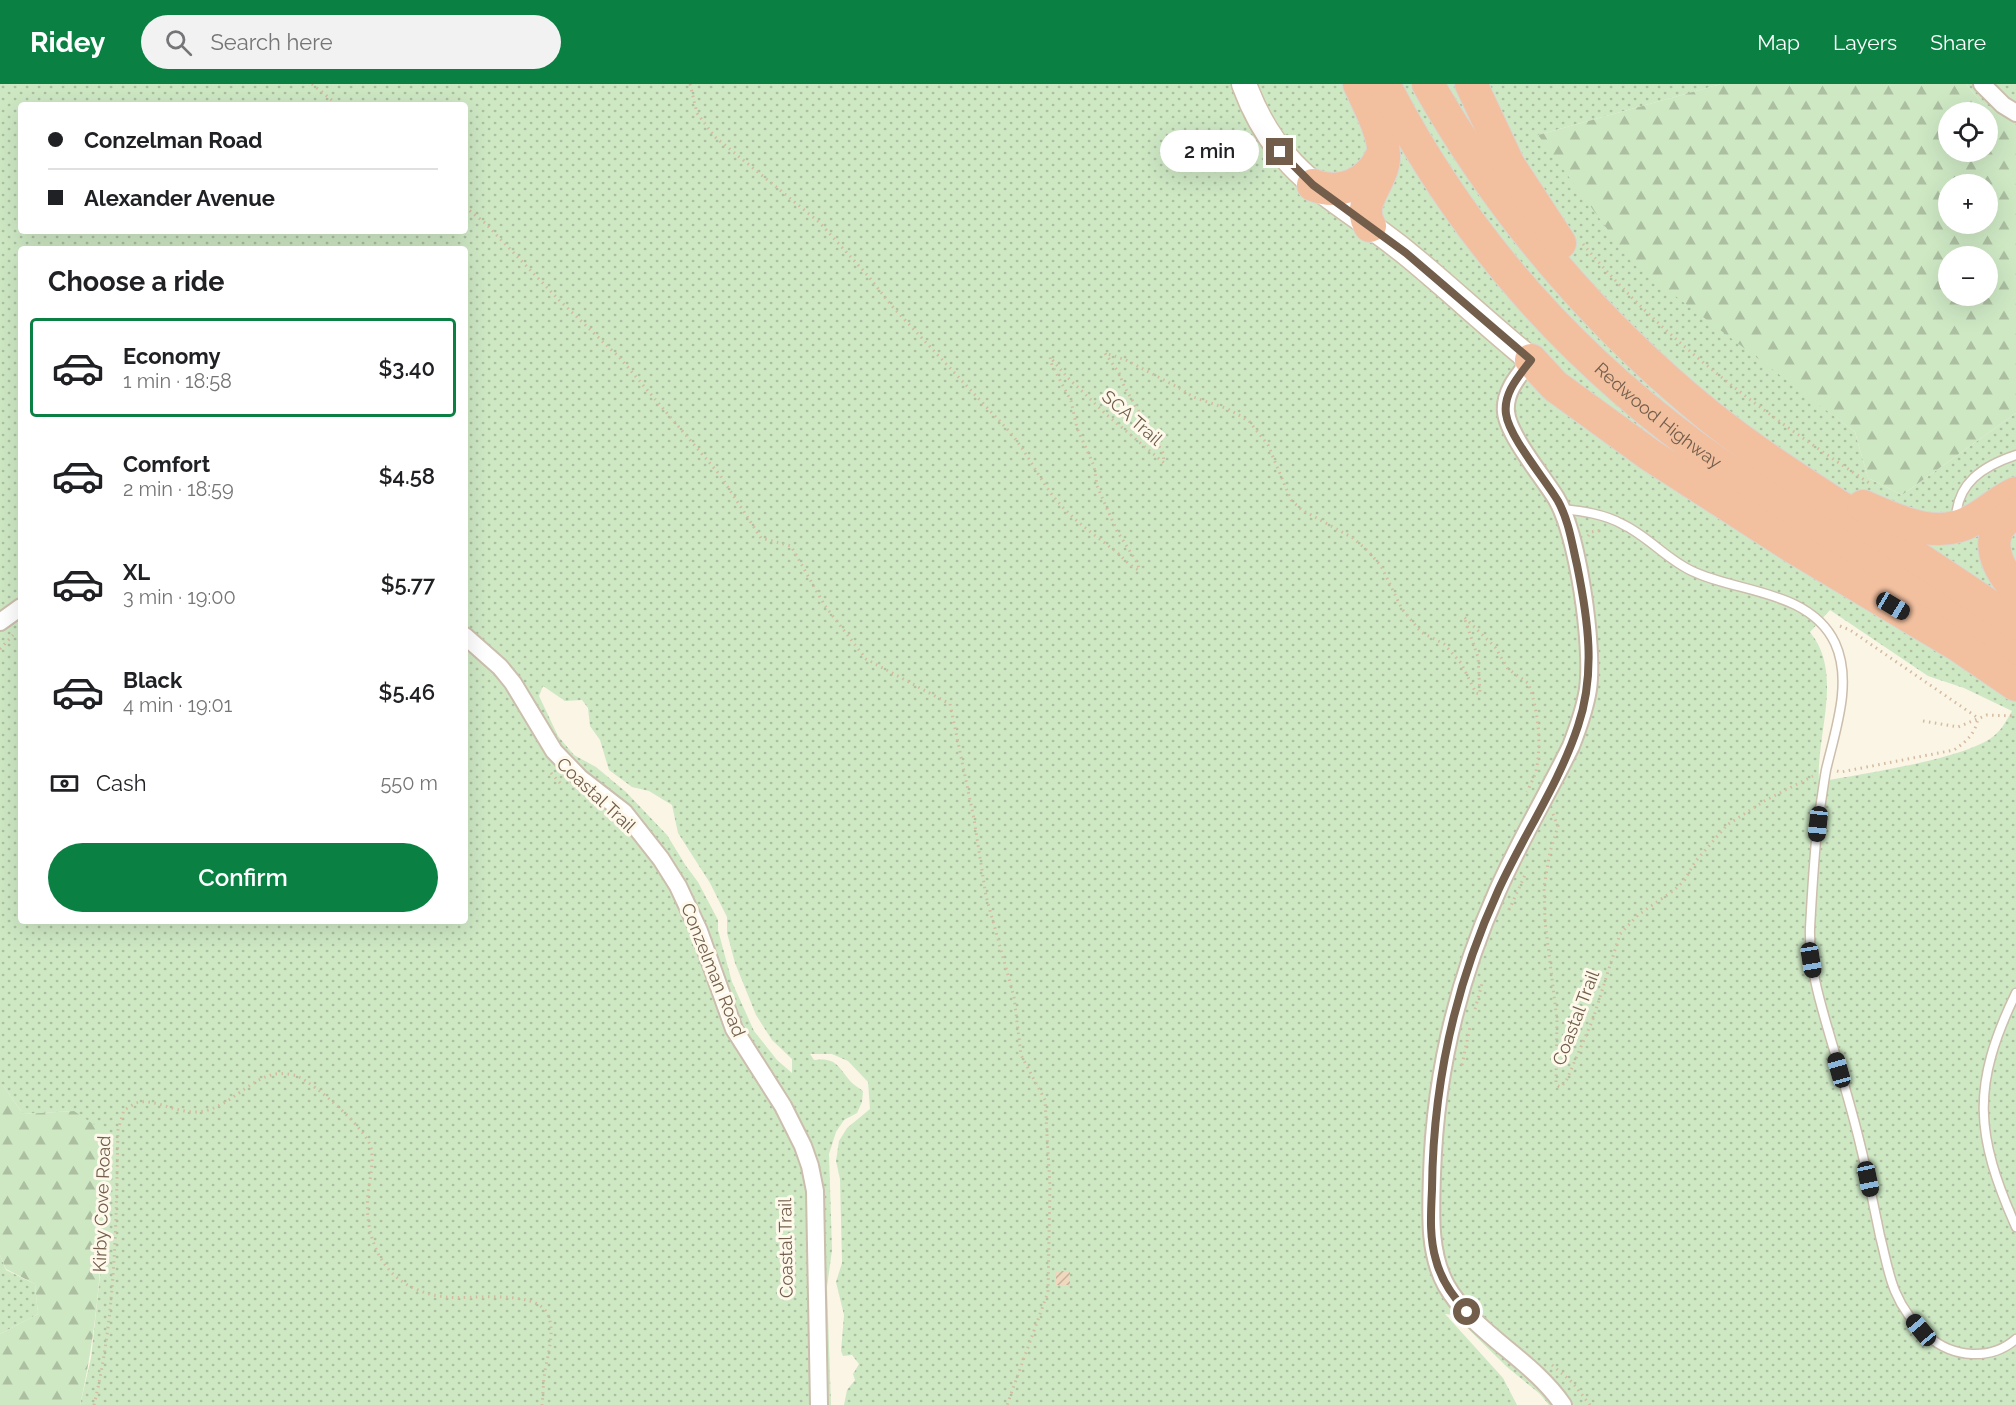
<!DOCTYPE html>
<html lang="en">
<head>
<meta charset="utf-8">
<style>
  body { margin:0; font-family:Raleway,sans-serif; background:#f2f2f2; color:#202124; height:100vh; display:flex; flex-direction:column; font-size:22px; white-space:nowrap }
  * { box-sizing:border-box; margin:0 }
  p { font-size:20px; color:#757577 }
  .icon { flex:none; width:33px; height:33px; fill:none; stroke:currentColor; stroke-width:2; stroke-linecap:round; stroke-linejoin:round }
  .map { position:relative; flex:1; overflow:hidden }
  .panel { position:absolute; left:18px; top:162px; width:450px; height:678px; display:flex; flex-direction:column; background:#fff; border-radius:6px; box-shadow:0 6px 24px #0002 }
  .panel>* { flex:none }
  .hud { position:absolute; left:18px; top:18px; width:450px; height:132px; border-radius:6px; box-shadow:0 6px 24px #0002; display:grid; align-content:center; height:132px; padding:0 30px; background:#fff }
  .fabs { position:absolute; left:1938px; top:18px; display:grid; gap:12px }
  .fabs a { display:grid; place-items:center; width:60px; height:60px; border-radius:50%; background:#fff; box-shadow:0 6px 24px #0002; font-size:30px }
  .end { position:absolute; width:27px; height:27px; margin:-14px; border:8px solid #725e4b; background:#fff; box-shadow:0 0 0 3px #fff }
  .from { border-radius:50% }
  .bubble { position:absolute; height:42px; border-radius:21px; background:#fff; box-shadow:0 6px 24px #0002; font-size:20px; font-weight:600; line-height:42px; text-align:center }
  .car { position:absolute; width:18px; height:36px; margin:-18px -9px; border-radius:8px; box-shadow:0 0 4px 2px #0007; background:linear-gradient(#222 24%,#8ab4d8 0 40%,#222 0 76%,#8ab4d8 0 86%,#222 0) }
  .hud b { display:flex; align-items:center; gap:21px; height:57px; font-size:22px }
  .hud b+b { border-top:2px solid #e0e0e0 }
  .hud i { width:15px; height:15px; background:#202124 }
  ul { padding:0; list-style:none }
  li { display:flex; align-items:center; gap:18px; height:99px; margin:0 12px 9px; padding:0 18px; border:3px solid transparent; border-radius:6px }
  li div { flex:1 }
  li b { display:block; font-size:22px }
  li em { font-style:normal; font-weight:600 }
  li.selected { border-color:#0b8043 }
  li>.icon { width:54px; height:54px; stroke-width:1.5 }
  h2 { padding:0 30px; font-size:27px; line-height:72px }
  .pay { display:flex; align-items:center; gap:15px; height:66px; padding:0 30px; font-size:22px }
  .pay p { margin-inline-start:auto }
  .button { display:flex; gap:12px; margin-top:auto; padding:12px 30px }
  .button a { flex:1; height:69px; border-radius:36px; background:#0b8043; color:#fff; font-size:24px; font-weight:600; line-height:69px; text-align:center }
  header { display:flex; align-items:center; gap:36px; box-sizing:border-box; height:84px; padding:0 30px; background:#0b8043; color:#fff }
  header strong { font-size:28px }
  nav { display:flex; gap:33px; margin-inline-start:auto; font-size:21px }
  .search { width:420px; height:54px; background:#f2f2f2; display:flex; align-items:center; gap:15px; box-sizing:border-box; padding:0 21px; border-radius:33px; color:#757577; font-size:22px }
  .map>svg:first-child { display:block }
  .grass { fill:url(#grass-dots); fill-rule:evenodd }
  .forest { fill:url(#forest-firs); fill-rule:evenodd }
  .building { fill:url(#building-hatch) }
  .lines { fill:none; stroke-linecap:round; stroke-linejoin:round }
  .lane-casing { stroke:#ccbeac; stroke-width:11 }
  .street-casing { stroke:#ccbeac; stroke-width:20 }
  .secondary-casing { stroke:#cfbfa9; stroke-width:27 }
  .highway-casing { stroke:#dad5d0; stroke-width:34 }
  .path { stroke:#d4bba1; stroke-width:3; stroke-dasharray:1.5 4.5; stroke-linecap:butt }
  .lane { stroke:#fff; stroke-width:8 }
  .street { stroke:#fff; stroke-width:16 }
  .secondary { stroke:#fff; stroke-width:24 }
  .highway { stroke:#f2bf9f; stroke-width:32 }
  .route { stroke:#725e4b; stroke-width:8 }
  .labels { text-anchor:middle; stroke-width:6; stroke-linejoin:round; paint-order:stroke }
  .street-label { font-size:18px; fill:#725e4b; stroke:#fef9eb }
</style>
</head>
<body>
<header>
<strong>Ridey</strong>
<div class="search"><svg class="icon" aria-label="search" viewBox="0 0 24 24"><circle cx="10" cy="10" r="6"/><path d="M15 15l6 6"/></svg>Search here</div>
<nav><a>Map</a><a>Layers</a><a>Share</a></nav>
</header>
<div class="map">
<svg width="2016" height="1321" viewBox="0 0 2016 1321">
  <defs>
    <pattern id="grass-dots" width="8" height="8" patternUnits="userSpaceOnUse" patternTransform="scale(1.5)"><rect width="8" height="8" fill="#cee8c4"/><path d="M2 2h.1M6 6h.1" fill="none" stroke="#acbfa1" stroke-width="1.8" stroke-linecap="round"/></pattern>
    <pattern id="forest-firs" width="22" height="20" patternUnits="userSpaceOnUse" patternTransform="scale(1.5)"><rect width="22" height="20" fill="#cee8c4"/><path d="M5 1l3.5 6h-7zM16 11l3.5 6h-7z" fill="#acbfa1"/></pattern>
    <pattern id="building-hatch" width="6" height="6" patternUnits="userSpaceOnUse" patternTransform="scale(1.5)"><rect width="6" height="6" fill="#efd8be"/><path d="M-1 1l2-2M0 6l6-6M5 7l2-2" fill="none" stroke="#c6b29c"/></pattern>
  </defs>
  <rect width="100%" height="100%" fill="#fbf5e5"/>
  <g class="grass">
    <path d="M0,0H1721L1538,51L1745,263L1855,348L1868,394L1902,411L2016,329V1321H1549L1540,1310L1507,1283L1454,1231L1445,1230L1503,1294L1517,1321H844L847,1306L855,1296L853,1290L859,1280L852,1271L843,1272L841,1267L844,1231L836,1198L842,1179L840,1095L836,1077L839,1057L847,1044L870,1025L868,998L848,977L832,970H810L814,976C837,973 838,983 851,998C854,1001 859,1004 863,1007L862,1018L857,1029L844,1036L836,1048L829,1070L832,1166L827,1203L831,1321H80L91,1274L103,1163L74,1027L23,1030L2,1000H0ZM21,21H465V147H21ZM21,165H465V837H21ZM1830,526L1928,592L1964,604L2012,627C2007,635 2003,644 1996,650C1971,675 1858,690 1819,698C1816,649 1844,590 1810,548ZM543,602L565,617L582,616L588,624L590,642L600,656L609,686L632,703L649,707L672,721L678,749L710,799L727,833V849L735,879L756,931L772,956L792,975V989L777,976L754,947L732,898L718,846V836L698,798L686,782L667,751L626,708L596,683L574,671L558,652L539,612Z"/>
    <path d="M1966,0H2016V39L1981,18Z"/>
    <path d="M0,1171L6,1186L35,1200L38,1230L0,1250Z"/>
  </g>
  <g class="forest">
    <path d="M1721,0H1966L1981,18L2016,39V329L1902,411L1868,394L1855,348L1633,180L1538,51ZM1948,28H1988V68H1948ZM1948,100H1988V140H1948ZM1948,172H1988V212H1948Z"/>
    <path d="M0,1000H2L23,1030L74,1027L105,1048C104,1142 101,1229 80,1321H0V1250L38,1230L35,1200L6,1185L0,1171Z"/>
  </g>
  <rect class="building" x="1056" y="1187" width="14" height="14"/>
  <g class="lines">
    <g class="lane-casing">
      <g id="lane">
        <path d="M1562,425C1582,427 1604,430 1622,440C1648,452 1666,475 1692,487C1738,509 1810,506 1835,559C1853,598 1835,647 1826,686C1823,703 1821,720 1818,737C1814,772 1812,808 1810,844C1809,881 1819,915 1829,949C1840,987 1852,1025 1861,1064C1868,1093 1874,1123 1880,1152C1885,1171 1888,1190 1895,1207C1902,1224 1914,1240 1928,1252C1953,1274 1991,1277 2016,1255"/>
        <path d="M1956,437C1956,399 1983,382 2016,371"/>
        <path d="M2016,909C1971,1002 1975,1050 2016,1143"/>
      </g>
    </g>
    <g class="street-casing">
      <g id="street">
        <path d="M1982,0L2003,21L2016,29"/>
        <path d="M1531,276C1519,291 1504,307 1506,328C1508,351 1543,393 1556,414C1578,450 1594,563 1588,605C1585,625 1578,644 1571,662C1547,711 1519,758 1497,808C1457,898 1435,992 1432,1090C1431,1127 1428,1168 1446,1201C1473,1249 1532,1275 1563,1321"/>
        <path d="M0,538L21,523"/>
        <path d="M465,552L500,583L513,599L554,667L580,694L624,728L661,775L678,802L699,847L734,945L783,1022L803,1062L810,1082L815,1107L819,1321"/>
      </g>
    </g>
    <g class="secondary-casing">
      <path id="secondary" d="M1244,0C1278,93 1334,111 1405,168C1448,203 1488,241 1531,276"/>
    </g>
    <g class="highway-casing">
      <g id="highway">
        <path d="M1359,0C1369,22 1383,47 1384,71C1385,97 1355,118 1370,142"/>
        <path id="s1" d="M1384,0C1465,158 1578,282 1723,383C1819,449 1922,506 2016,574"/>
        <path d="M1428,0C1500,127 1595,239 1708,331C1750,365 1797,395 1842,424C1900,463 1959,500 2016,540"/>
        <path d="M1471,0L1509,81L1560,159"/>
        <path d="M1313,101C1340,112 1369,99 1381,73"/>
        <path d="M1531,276L1555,302L1650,371L1793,463L1959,562L2016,601"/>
        <path d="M1863,422C1899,437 1936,457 1973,436C1988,428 2000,416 2016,409"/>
        <path d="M2016,429C1980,447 1995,482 2016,505"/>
      </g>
    </g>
    <g class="path">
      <path d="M312,0L338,21"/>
      <path d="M690,0L697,29L715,53L819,138L869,193L891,221L1008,346C1023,363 1032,381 1044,399C1061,427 1089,447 1114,466C1122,472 1130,483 1139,486L1138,480L1117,447L1097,402L1094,382L1077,344L1071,317L1052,281L1050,273L1067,293L1107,331L1164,379L1163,369L1124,302L1119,289L1105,269L1126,276L1183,306L1193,313L1228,325L1249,337L1268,361L1291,416L1302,426L1353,454L1368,467L1381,482L1402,525L1421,548L1444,560L1461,579L1476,609L1480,610L1478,573L1464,533L1495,563L1508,585L1528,599C1538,624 1542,660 1536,687C1534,694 1530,701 1527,708"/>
      <path d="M465,123L485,139L559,216L619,273L720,391L761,454L791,462L825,522L866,575L950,620L974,735L986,812L1014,913L1021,971L1045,1016L1050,1102L1048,1208L1007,1321"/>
      <path d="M1583,160C1664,257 1765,330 1869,399"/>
      <path d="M1588,452L1591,448L1603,446"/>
      <path d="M1840,542L1850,546L1978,634"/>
      <path d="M0,565L13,551"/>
      <path d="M1923,637L1958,643L1987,631L2016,632"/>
      <path d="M1837,687L1841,688L1954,666C1967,657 1975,650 1978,634"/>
      <path d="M551,689L561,700"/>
      <path d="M1553,730L1558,742L1550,768L1544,803L1545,837L1557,936L1556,999L1558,1002L1561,1003L1567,995L1593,935L1620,850L1638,831L1673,807L1684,797L1695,778L1727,741L1766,716L1813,692"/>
      <path d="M1509,826L1525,791"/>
      <path d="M1475,925L1482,900"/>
      <path d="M1462,981L1470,943"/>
      <path d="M1552,1281L1572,1298L1590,1321"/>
      <path d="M94,1321C116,1231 116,1138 118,1046L124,1026C128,1024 132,1021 136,1019C156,1012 182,1036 211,1025C234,1017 251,995 275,990C281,989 291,990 297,992C315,1000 367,1045 371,1064C374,1079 370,1094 368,1109C365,1138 372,1168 392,1189C406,1203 426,1211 445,1213C469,1216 537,1204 548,1231C556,1249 546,1275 544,1294C543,1303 543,1312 542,1321"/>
    </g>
    <use href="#lane" class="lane"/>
    <use href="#street" class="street"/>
    <use href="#secondary" class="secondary"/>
    <use href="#highway" class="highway"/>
  </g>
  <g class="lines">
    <path class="route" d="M1280,68L1313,101L1406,169L1531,276C1519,292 1503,309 1506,330C1509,353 1545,395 1558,417C1569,437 1572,460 1577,481C1588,535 1596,589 1578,642C1559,700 1523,752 1498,807C1455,901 1433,1002 1432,1105C1431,1128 1429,1153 1436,1176C1441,1196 1453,1213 1467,1228"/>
  </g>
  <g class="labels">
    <g class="street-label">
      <text dy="6" stroke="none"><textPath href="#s1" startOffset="434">Redwood Highway</textPath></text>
      <text transform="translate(1132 334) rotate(41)" y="6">SCA Trail</text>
      <text transform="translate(596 711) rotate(43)" y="6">Coastal Trail</text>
      <text transform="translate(713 886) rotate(68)" y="6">Conzelman Road</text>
      <text transform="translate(1576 934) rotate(-69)" y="6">Coastal Trail</text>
      <text transform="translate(102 1120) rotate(-88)" y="6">Kirby Cove Road</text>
      <text transform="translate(786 1164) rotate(-91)" y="6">Coastal Trail</text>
    </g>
  </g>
</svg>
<div class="fabs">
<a><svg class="icon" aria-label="locate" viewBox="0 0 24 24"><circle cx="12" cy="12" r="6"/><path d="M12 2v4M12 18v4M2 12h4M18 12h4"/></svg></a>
<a>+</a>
<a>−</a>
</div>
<i class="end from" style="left:1467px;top:1228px"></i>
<i class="end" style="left:1280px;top:68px"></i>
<div class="bubble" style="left:1160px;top:46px;width:99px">2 min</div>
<i class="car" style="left:1893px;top:522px;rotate:121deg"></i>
<i class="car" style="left:1818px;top:740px;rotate:186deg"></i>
<i class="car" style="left:1811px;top:876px;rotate:171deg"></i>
<i class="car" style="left:1839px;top:986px;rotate:344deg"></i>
<i class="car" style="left:1868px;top:1095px;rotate:168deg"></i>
<i class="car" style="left:1921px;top:1246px;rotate:320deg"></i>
<div class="hud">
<b><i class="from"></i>Conzelman Road</b>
<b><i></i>Alexander Avenue</b>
</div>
<section class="panel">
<h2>Choose a ride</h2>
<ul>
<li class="selected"><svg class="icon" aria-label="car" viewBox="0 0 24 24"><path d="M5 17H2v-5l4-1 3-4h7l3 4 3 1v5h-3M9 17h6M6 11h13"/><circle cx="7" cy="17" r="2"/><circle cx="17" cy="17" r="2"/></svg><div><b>Economy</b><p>1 min · 18:58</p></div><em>$3.40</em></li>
<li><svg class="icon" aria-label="car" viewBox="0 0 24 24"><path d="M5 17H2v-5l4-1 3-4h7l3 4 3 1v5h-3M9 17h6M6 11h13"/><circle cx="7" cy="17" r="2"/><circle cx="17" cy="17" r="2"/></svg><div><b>Comfort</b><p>2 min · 18:59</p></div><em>$4.58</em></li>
<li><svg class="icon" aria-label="car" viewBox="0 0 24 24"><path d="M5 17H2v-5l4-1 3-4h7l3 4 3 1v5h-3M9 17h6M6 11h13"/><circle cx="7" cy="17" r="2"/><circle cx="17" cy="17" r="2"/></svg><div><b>XL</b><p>3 min · 19:00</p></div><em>$5.77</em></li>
<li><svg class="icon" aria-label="car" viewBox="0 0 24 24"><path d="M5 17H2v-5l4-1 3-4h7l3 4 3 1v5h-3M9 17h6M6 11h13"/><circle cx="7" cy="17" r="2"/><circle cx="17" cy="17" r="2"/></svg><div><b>Black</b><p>4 min · 19:01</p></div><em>$5.46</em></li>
</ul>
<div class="pay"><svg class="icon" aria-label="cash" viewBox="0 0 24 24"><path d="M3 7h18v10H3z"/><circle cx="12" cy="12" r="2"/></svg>Cash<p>550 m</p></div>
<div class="button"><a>Confirm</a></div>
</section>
</div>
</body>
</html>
